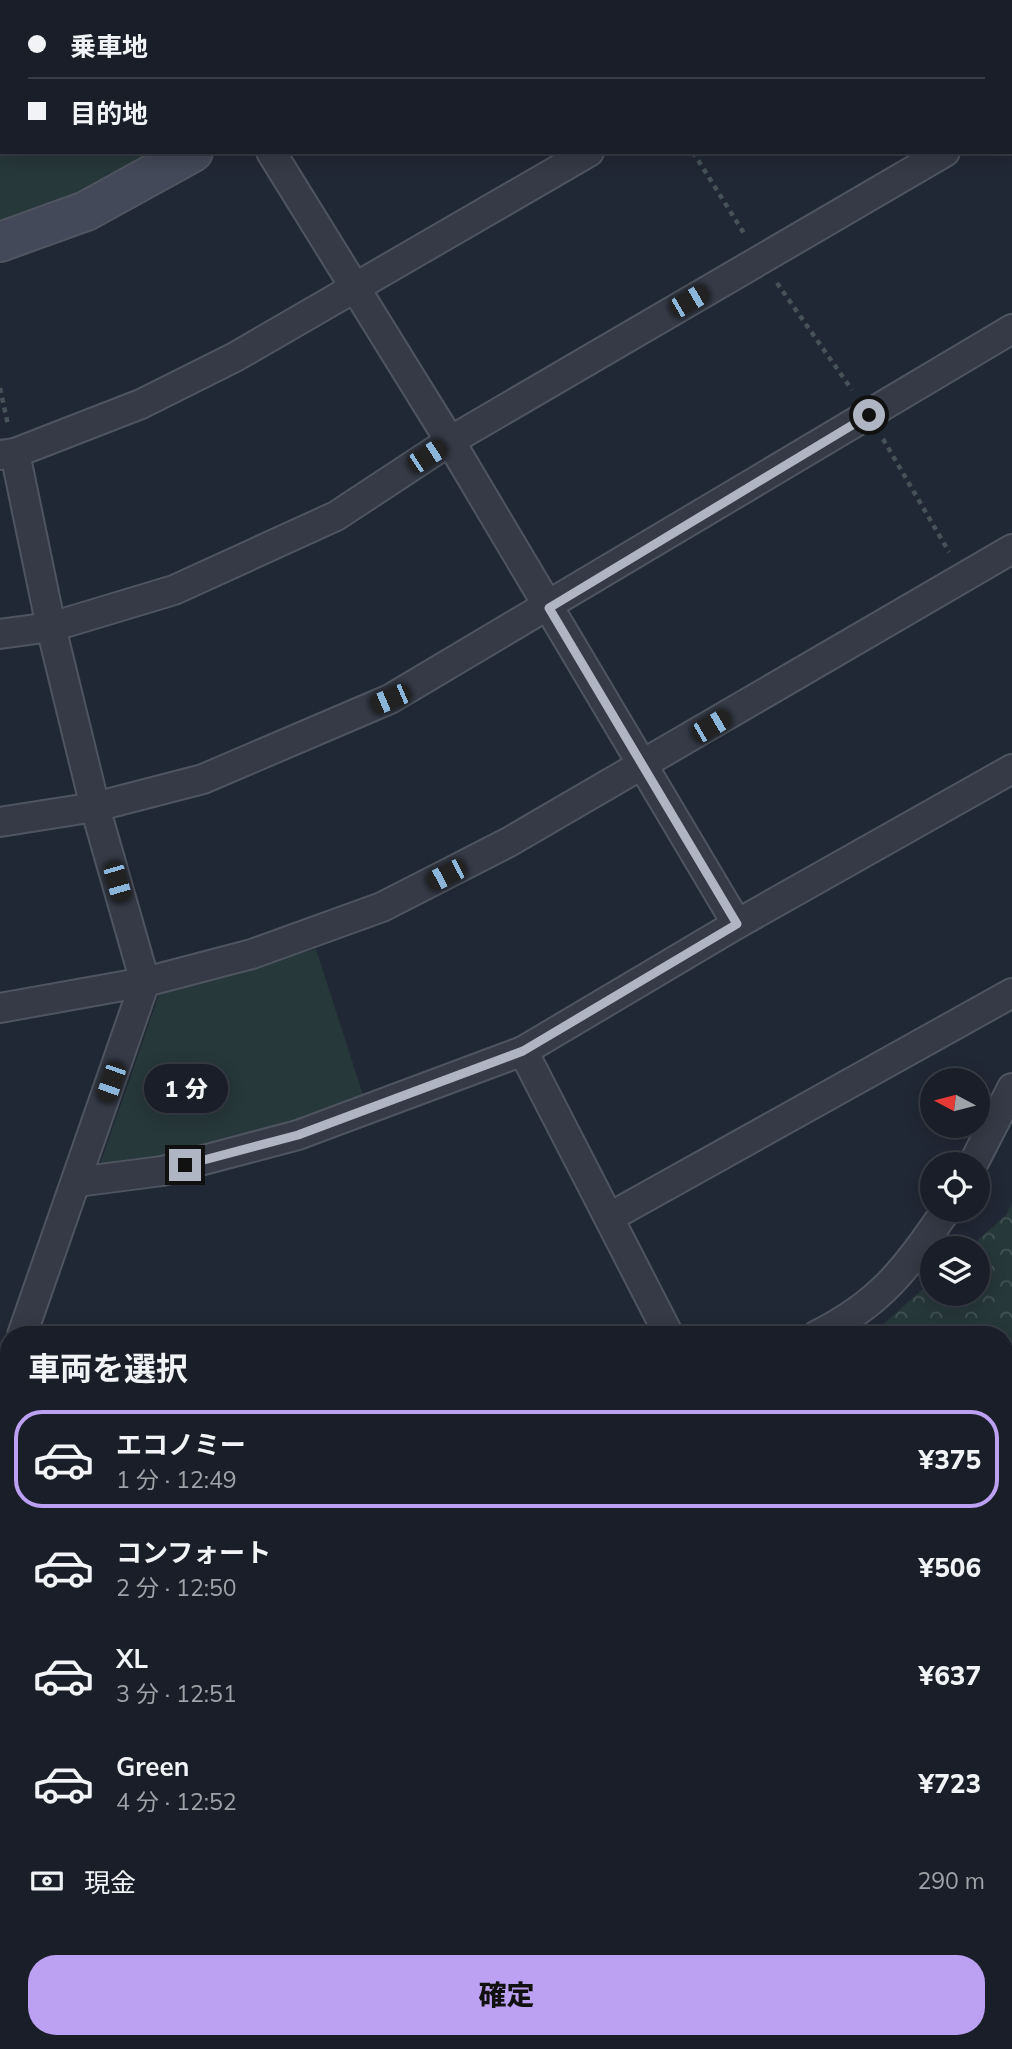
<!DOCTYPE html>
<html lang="ja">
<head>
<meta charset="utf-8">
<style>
  body { margin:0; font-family:Mulish,"Noto Sans JP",sans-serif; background:#262b34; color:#f1f3f6; height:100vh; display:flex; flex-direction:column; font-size:26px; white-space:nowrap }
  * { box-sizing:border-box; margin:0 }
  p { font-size:23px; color:#9fa2a8 }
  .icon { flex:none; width:38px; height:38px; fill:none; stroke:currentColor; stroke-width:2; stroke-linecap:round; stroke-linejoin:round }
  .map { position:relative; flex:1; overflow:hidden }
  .drawer { position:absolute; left:0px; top:1326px; width:1013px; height:723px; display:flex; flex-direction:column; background:#191e28; border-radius:28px 28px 0 0; box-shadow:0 4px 18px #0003,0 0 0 2px #373c45 }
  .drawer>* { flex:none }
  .banner { position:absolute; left:0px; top:0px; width:1013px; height:154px; box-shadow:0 4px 18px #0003,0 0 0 2px #373c45; display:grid; align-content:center; height:154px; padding:0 28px; background:#191e28 }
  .needle { width:46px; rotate:277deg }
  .controls { position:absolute; left:920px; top:1068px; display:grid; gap:14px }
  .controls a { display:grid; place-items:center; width:70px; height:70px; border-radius:50%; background:#191e28; box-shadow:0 4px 18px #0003,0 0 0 2px #373c45; font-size:35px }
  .end { position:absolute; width:32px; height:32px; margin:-16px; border:9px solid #afb5c2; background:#111; box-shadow:0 0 0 4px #111 }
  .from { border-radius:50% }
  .bubble { position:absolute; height:49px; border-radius:24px; background:#191e28; box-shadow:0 4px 18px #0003,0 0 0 2px #373c45; font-size:23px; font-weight:800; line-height:49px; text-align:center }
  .car { position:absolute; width:21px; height:42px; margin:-21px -10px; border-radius:9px; box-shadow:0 0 5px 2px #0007; background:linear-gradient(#222 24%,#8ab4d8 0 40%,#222 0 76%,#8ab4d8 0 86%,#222 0) }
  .banner b { display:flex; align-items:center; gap:24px; height:66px; font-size:26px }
  .banner b+b { border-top:2px solid #373c45 }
  .banner i { width:18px; height:18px; background:#f1f3f6 }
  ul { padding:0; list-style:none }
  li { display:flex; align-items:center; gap:21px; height:98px; margin:0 14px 10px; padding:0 14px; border:4px solid transparent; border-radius:28px }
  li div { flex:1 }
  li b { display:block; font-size:26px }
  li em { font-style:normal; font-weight:800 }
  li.selected { border-color:#bca0f2 }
  li>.icon { width:63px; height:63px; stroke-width:1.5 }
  h2 { padding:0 28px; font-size:32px; line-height:84px }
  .pay { display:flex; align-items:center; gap:18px; height:77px; padding:0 28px; font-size:26px }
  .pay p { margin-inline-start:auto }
  .primary-button { display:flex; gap:14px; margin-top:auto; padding:14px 28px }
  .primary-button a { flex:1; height:80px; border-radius:28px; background:#bca0f2; color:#111; font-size:28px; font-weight:800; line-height:80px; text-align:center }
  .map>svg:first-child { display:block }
  .forest { fill:url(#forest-crowns) }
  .park { fill:#27383a }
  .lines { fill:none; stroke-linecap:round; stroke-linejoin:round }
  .street-casing { stroke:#4f5560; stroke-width:32 }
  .secondary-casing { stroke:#4f5560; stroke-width:42 }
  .path { stroke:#455358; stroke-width:4.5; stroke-dasharray:5 5; stroke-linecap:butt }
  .street { stroke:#353a46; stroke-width:28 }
  .secondary { stroke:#434958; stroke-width:38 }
  .route { stroke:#afb5c2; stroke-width:9 }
</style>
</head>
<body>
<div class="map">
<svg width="1012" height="2049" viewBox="0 0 1012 2049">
  <defs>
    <pattern id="forest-crowns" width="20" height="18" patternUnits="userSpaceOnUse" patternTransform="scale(1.75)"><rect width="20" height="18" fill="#27383a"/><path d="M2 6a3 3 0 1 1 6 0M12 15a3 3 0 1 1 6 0" fill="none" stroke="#445355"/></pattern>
  </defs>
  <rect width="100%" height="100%" fill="#212835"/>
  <path class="forest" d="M1012,1203V1547L1004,1531V1335H871L933,1280V1293H978V1248H969L1006,1215Z"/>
  <g class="park">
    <path d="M91,0H396L89,2Z"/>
    <path d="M0,45L2,152H153L100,185L0,223Z"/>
    <path d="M316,949L364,1098L214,1149L99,1167L160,992Z"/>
  </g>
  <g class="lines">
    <g class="street-casing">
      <g id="street">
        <path d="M63,2L66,0"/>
        <path d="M845,2L848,0"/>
        <path d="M0,30L2,29"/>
        <path d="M271,152L450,441L737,924"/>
        <path d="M15,453L51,627L95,807L145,982L22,1335"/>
        <path d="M0,455L15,453L141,404L235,357L589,152"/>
        <path d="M0,634L51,627L174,590L336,516L450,441L945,152"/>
        <path d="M0,822L95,807L203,779L390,699L1012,329"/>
        <path d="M0,1008L145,982L252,954L382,907L509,842L1012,549"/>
        <path d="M523,1051L669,1335"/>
        <path d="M973,1164L1012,1088"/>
        <path d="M77,1182L162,1171L298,1135L523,1051L737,924L1012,769"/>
        <path d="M610,1217L1012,993"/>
        <path d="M817,1335C882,1303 907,1267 947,1209"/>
        <path d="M0,1396L9,1372"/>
        <path d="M0,1489H9"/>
        <path d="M1004,1679L1012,1702"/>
        <path d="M0,1799L8,1697"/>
        <path d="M1004,1867L1012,1863"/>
        <path d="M1004,1982L1012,1996"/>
        <path d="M0,2026L9,2030"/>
        <path d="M35,2040L55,2049"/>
        <path d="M599,2040L604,2049"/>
        <path d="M814,2040L819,2049"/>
        <path d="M182,2049V2040"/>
        <path d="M349,2049L350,2040"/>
        <path d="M390,2049L424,2040"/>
      </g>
    </g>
    <g class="secondary-casing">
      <g id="secondary">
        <path d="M446,2L449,0"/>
        <path d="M0,242L86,211L193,152"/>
      </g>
    </g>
    <g class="path">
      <path d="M595,0L596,2"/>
      <path d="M693,152L745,235"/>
      <path d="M777,283L852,390"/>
      <path d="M0,388L8,425"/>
      <path d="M883,439L949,552"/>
    </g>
    <use href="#street" class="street"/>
    <use href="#secondary" class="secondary"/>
  </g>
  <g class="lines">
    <path class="route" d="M185,1165L298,1135L523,1051L737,924L549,608L869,415"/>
  </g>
</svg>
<div class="controls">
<a><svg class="needle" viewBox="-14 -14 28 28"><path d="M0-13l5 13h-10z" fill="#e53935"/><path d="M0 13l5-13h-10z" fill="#9fa2a8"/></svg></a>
<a><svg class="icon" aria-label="locate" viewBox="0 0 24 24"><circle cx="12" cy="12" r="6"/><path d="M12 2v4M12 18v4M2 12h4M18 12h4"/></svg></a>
<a><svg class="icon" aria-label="layers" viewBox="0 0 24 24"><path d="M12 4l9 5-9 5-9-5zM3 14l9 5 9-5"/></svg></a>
</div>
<i class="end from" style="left:869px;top:415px"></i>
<i class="end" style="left:185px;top:1165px"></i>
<div class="bubble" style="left:144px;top:1064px;width:84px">1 分</div>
<i class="car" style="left:689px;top:301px;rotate:60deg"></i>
<i class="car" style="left:427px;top:456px;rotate:57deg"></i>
<i class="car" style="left:390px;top:699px;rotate:247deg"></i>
<i class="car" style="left:711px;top:726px;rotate:60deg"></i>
<i class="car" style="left:446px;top:875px;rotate:243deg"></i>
<i class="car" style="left:117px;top:882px;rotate:164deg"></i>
<i class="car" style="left:111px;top:1082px;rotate:199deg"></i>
<div class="banner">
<b><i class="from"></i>乗車地</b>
<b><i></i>目的地</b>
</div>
<section class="drawer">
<h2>車両を選択</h2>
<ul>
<li class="selected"><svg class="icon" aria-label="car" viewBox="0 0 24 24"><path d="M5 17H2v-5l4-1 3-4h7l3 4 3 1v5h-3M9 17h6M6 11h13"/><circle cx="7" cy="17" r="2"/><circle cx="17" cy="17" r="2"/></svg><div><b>エコノミー</b><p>1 分 · 12:49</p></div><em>¥375</em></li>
<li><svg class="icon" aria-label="car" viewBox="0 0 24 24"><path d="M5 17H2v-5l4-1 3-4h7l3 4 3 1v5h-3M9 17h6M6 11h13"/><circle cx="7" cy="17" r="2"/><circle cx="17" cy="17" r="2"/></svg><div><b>コンフォート</b><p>2 分 · 12:50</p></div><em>¥506</em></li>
<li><svg class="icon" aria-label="car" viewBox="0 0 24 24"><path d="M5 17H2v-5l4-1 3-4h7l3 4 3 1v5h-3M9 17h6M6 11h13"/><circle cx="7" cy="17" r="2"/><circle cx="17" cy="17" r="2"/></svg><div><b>XL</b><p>3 分 · 12:51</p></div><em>¥637</em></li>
<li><svg class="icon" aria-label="car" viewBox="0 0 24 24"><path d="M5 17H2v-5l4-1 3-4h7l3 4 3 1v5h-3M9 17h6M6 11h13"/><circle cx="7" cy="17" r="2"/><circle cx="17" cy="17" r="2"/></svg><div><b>Green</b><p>4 分 · 12:52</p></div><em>¥723</em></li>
</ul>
<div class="pay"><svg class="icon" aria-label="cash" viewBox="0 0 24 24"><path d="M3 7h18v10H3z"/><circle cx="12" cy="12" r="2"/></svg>現金<p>290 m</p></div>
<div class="primary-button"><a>確定</a></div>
</section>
</div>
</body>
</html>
